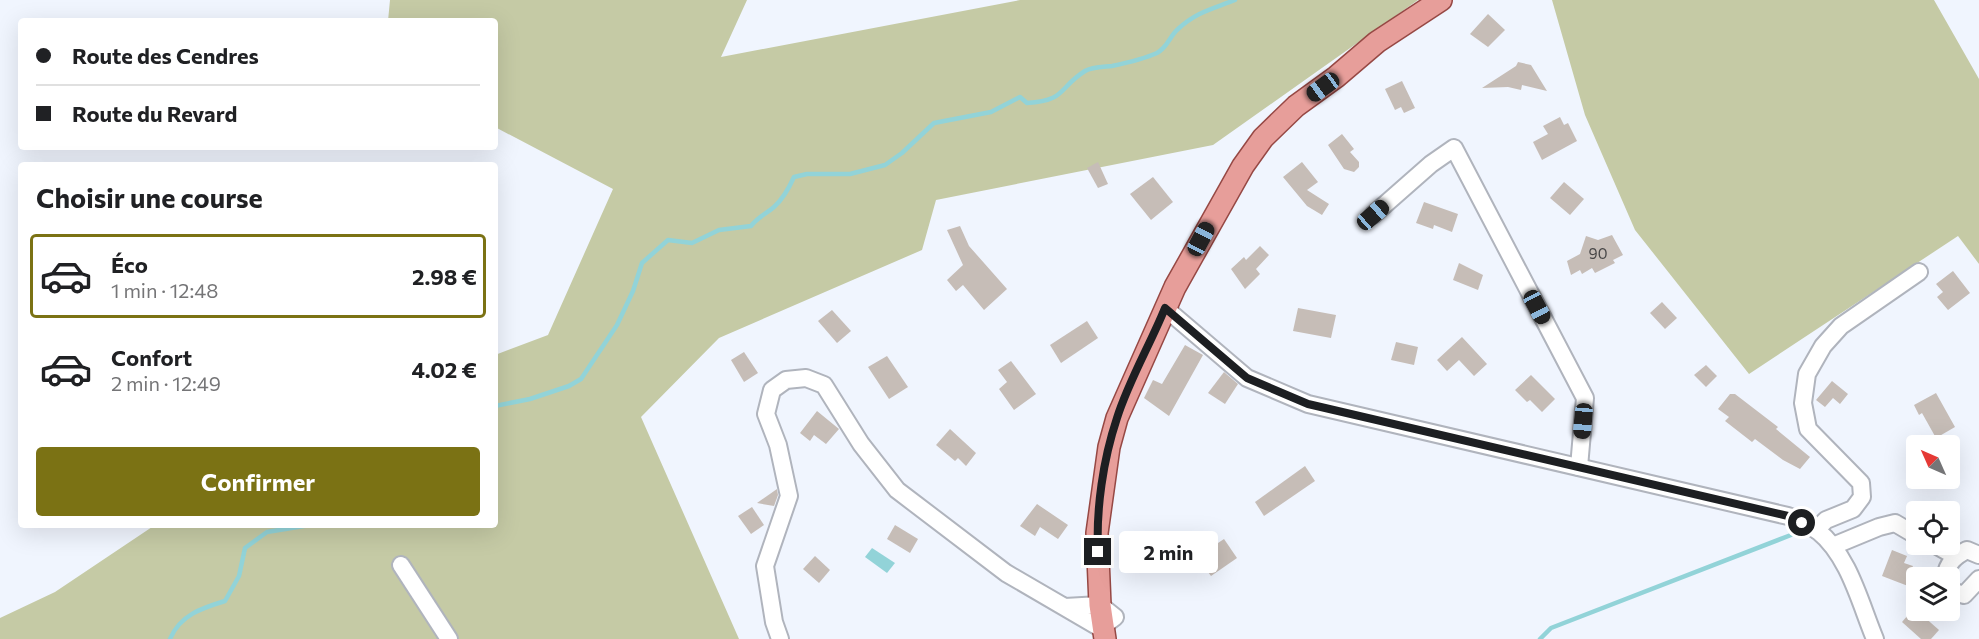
<!DOCTYPE html>
<html lang="fr">
<head>
<meta charset="utf-8">
<style>
  body { margin:0; font-family:Commissioner,sans-serif; background:#f6f6f6; color:#202124; height:100vh; display:flex; flex-direction:column; font-size:22px; white-space:nowrap }
  * { box-sizing:border-box; margin:0 }
  p { font-size:20px; color:#757577 }
  .icon { flex:none; width:33px; height:33px; fill:none; stroke:currentColor; stroke-width:2; stroke-linecap:round; stroke-linejoin:round }
  .map { position:relative; flex:1; overflow:hidden }
  .panel { position:absolute; left:18px; top:162px; width:480px; height:366px; display:flex; flex-direction:column; background:#fff; border-radius:6px; box-shadow:0 6px 24px #0002 }
  .panel>* { flex:none }
  .banner { position:absolute; left:18px; top:18px; width:480px; height:132px; border-radius:6px; box-shadow:0 6px 24px #0002; display:grid; align-content:center; height:132px; padding:0 18px; background:#fff }
  .needle { width:39px; rotate:315deg }
  .buttons { position:absolute; left:1906px; top:435px; display:grid; gap:12px }
  .buttons a { display:grid; place-items:center; width:54px; height:54px; border-radius:6px; background:#fff; box-shadow:0 6px 24px #0002; font-size:30px }
  .end { position:absolute; width:27px; height:27px; margin:-14px; border:8px solid #1d1f22; background:#fff; box-shadow:0 0 0 3px #fff }
  .from { border-radius:50% }
  .bubble { position:absolute; height:42px; border-radius:6px; background:#fff; box-shadow:0 6px 24px #0002; font-size:20px; font-weight:700; line-height:42px; text-align:center }
  .car { position:absolute; width:18px; height:36px; margin:-18px -9px; border-radius:8px; box-shadow:0 0 4px 2px #0007; background:linear-gradient(#222 24%,#8ab4d8 0 40%,#222 0 76%,#8ab4d8 0 86%,#222 0) }
  .banner b { display:flex; align-items:center; gap:21px; height:57px; font-size:22px }
  .banner b+b { border-top:2px solid #e0e0e0 }
  .banner i { width:15px; height:15px; background:#202124 }
  ul { padding:0; list-style:none }
  li { display:flex; align-items:center; gap:18px; height:84px; margin:0 12px 9px; padding:0 6px; border:3px solid transparent; border-radius:6px }
  li div { flex:1 }
  li b { display:block; font-size:22px }
  li em { font-style:normal; font-weight:700 }
  li.active { border-color:#7b7214 }
  li>.icon { width:54px; height:54px; stroke-width:1.5 }
  h2 { padding:0 18px; font-size:27px; line-height:72px }
  .action { display:flex; gap:12px; margin-top:auto; padding:12px 18px }
  .action a { flex:1; height:69px; border-radius:6px; background:#7b7214; color:#fff; font-size:24px; font-weight:700; line-height:69px; text-align:center }
  .map>svg:first-child { display:block }
  .green { fill:#c5caa5 }
  .water { fill:#92d3d8 }
  .lines { fill:none; stroke-linecap:round; stroke-linejoin:round }
  .stream { stroke:#92d3d8; stroke-width:4.5 }
  .building { fill:#c6bdb7 }
  .minor-casing { stroke:#b0b4bd; stroke-width:20 }
  .major-casing { stroke:#964844; stroke-width:24 }
  .minor { stroke:#fff; stroke-width:16 }
  .major { stroke:#e79e9a; stroke-width:21 }
  .route { stroke:#1d1f22; stroke-width:8 }
  .labels { text-anchor:middle; stroke-width:4.5; stroke-linejoin:round; paint-order:stroke }
  .number-label { font-size:15px; fill:#474647 }
</style>
</head>
<body>
<div class="map">
<svg width="1979" height="639" viewBox="0 0 1979 639">
  <rect width="100%" height="100%" fill="#f0f5fe"/>
  <g class="green">
    <path d="M390,0H747L721,57L1020,0H1418L1213,145L936,200L922,250L719,338L641,417L739,639H0V618L55,592L155,525H495V355L548,335L613,189L495,127V21H388Z"/>
    <path d="M1552,0H1934L1979,79V264L1958,236L1749,374L1635,230L1585,115Z"/>
  </g>
  <path class="water" d="M872,548L895,563L887,573L865,557Z"/>
  <g class="lines">
    <g class="stream">
      <path d="M495,406L530,399L569,386L581,379L617,325L633,291L642,263L668,240L692,243L719,230L751,226C758,217 766,214 774,207C783,199 789,188 794,177L807,174H850L885,165L902,153L934,123L991,112L1020,97L1027,103C1066,101 1058,88 1085,71C1092,67 1104,67 1112,66C1126,63 1144,59 1157,53C1168,47 1169,37 1178,29C1196,12 1212,9 1235,0"/>
      <path d="M170,639C180,615 202,608 225,601L239,576L245,548L267,532L310,525"/>
      <path d="M1540,639L1551,628L1791,535"/>
    </g>
  </g>
  <g class="building">
    <path d="M1488,14L1505,30L1488,47L1470,34Z"/>
    <path d="M1518,62L1531,65L1547,91L1522,85L1521,90L1508,87L1482,88L1516,66Z"/>
    <path d="M1402,81L1415,108L1404,113L1401,107L1395,110L1385,89Z"/>
    <path d="M1560,117L1564,125L1568,123L1577,141L1542,160L1533,142L1548,134L1543,126Z"/>
    <path d="M1342,134L1354,149L1350,152L1359,162V167L1354,172L1344,169L1328,145Z"/>
    <path d="M1098,162L1108,184L1098,188L1087,168Z"/>
    <path d="M1302,162L1318,182L1307,190L1329,204L1322,215L1307,206L1283,177Z"/>
    <path d="M1153,177L1173,202L1151,220L1130,194Z"/>
    <path d="M1564,182L1584,199L1570,215L1550,198Z"/>
    <path d="M1424,202L1458,214L1452,232L1434,225L1433,229L1416,223Z"/>
    <path d="M960,226L969,246L1007,289L984,310L963,285L956,291L947,280L963,265L947,230Z"/>
    <path d="M1612,235L1623,255L1613,260L1615,263L1595,273L1592,268L1582,274L1580,270L1571,275L1567,261L1580,254L1586,236L1598,240Z"/>
    <path d="M1260,246L1269,255L1256,269L1260,274L1245,289L1231,269L1244,257L1246,260Z"/>
    <path d="M1459,263L1483,275L1478,290L1453,280Z"/>
    <path d="M1953,271L1970,293L1948,310L1937,297L1943,292L1936,284Z"/>
    <path d="M1662,302L1677,318L1665,329L1650,313Z"/>
    <path d="M1298,308L1336,315L1331,338L1293,331Z"/>
    <path d="M832,310L851,331L837,343L818,321Z"/>
    <path d="M1087,321L1098,338L1061,363L1050,345Z"/>
    <path d="M1462,337L1487,364L1474,376L1459,360L1447,371L1437,360Z"/>
    <path d="M1396,342L1418,347L1414,365L1391,360Z"/>
    <path d="M1185,345L1203,355L1169,416L1144,398L1153,380L1162,384Z"/>
    <path d="M744,352L758,373L744,382L731,360Z"/>
    <path d="M887,356L908,387L889,399L868,367Z"/>
    <path d="M1011,361L1036,394L1014,410L999,389L1007,382L998,370Z"/>
    <path d="M1706,365L1717,376L1706,387L1694,375Z"/>
    <path d="M1224,372L1238,384L1225,404L1208,393Z"/>
    <path d="M1531,375L1555,399L1542,412L1530,400L1527,402L1515,390Z"/>
    <path d="M1832,381L1848,394L1840,404L1833,398L1825,407L1816,400Z"/>
    <path d="M1936,393L1955,427L1936,438L1922,413L1919,415L1914,405Z"/>
    <path d="M1730,394H1735L1778,427L1776,429L1810,457L1800,469L1783,460L1755,439L1752,442L1725,421L1729,417L1718,409Z"/>
    <path d="M817,411L839,429L826,444L814,435L810,441L800,433Z"/>
    <path d="M950,429L976,453L966,466L958,458L955,461L936,445Z"/>
    <path d="M1305,466L1315,481L1264,516L1255,502Z"/>
    <path d="M777,489L778,495L774,506L757,503Z"/>
    <path d="M1037,504L1068,525L1058,539L1040,527L1035,536L1020,526Z"/>
    <path d="M752,507L764,525L751,534L738,516Z"/>
    <path d="M895,525L918,539L910,553L887,539Z"/>
    <path d="M1224,539L1237,558L1211,576L1197,557Z"/>
    <path d="M1892,550L1907,556L1904,563L1913,566L1910,573L1913,575L1908,586L1882,576Z"/>
    <path d="M815,556L830,570L819,583L803,569Z"/>
    <path d="M1914,608L1939,630L1931,639H1921L1902,622Z"/>
  </g>
  <g class="lines">
    <g class="minor-casing">
      <g id="minor">
        <path d="M1373,215L1431,164L1454,148L1585,398L1579,467"/>
        <path d="M1165,308L1247,378L1308,404L1788,516C1798,520 1810,524 1818,531C1849,556 1860,603 1875,639"/>
        <path d="M1816,530L1826,520L1853,509L1862,497L1861,483L1808,429L1803,403L1807,374L1823,346L1841,326L1919,272"/>
        <path d="M1934,544L1955,556"/>
        <path d="M1833,546L1879,527L1895,523L1917,536"/>
        <path d="M401,565L449,639"/>
        <path d="M1945,578C1947,563 1955,556 1967,550L1979,555"/>
        <path d="M1950,588L1952,591L1964,595L1979,579"/>
        <path d="M780,639L774,622L765,566L789,496L778,445L766,414L772,390L786,380L806,378L824,385L861,444L897,490L1006,573L1097,626H1103L1115,617L1100,605L1065,607"/>
      </g>
    </g>
    <g class="major-casing">
      <path id="major" d="M1105,639L1100,605L1097,533L1109,447L1117,418L1175,287L1243,166L1263,138L1296,106L1336,77L1377,42L1441,0"/>
    </g>
    <use href="#minor" class="minor"/>
    <use href="#major" class="major"/>
  </g>
  <g class="lines">
    <path class="route" d="M1098,552C1096,509 1103,460 1117,418C1129,380 1150,345 1165,308L1247,378L1308,404L1788,516L1802,523"/>
  </g>
  <g class="labels">
    <g class="number-label">
      <text x="1598" y="259">90</text>
    </g>
  </g>
</svg>
<div class="buttons">
<a><svg class="needle" viewBox="-14 -14 28 28"><path d="M0-13l5 13h-10z" fill="#e53935"/><path d="M0 13l5-13h-10z" fill="#757577"/></svg></a>
<a><svg class="icon" aria-label="locate" viewBox="0 0 24 24"><circle cx="12" cy="12" r="6"/><path d="M12 2v4M12 18v4M2 12h4M18 12h4"/></svg></a>
<a><svg class="icon" aria-label="layers" viewBox="0 0 24 24"><path d="M12 4l9 5-9 5-9-5zM3 14l9 5 9-5"/></svg></a>
</div>
<i class="end from" style="left:1802px;top:523px"></i>
<i class="end" style="left:1098px;top:552px"></i>
<div class="bubble" style="left:1119px;top:531px;width:99px">2 min</div>
<i class="car" style="left:1323px;top:87px;rotate:234deg"></i>
<i class="car" style="left:1373px;top:215px;rotate:49deg"></i>
<i class="car" style="left:1201px;top:239px;rotate:28deg"></i>
<i class="car" style="left:1537px;top:307px;rotate:152deg"></i>
<i class="car" style="left:1583px;top:421px;rotate:185deg"></i>
<div class="banner">
<b><i class="from"></i>Route des Cendres</b>
<b><i></i>Route du Revard</b>
</div>
<section class="panel">
<h2>Choisir une course</h2>
<ul>
<li class="active"><svg class="icon" aria-label="car" viewBox="0 0 24 24"><path d="M5 17H2v-5l4-1 3-4h7l3 4 3 1v5h-3M9 17h6M6 11h13"/><circle cx="7" cy="17" r="2"/><circle cx="17" cy="17" r="2"/></svg><div><b>Éco</b><p>1 min · 12:48</p></div><em>2.98 €</em></li>
<li><svg class="icon" aria-label="car" viewBox="0 0 24 24"><path d="M5 17H2v-5l4-1 3-4h7l3 4 3 1v5h-3M9 17h6M6 11h13"/><circle cx="7" cy="17" r="2"/><circle cx="17" cy="17" r="2"/></svg><div><b>Confort</b><p>2 min · 12:49</p></div><em>4.02 €</em></li>
</ul>
<div class="action"><a>Confirmer</a></div>
</section>
</div>
</body>
</html>
